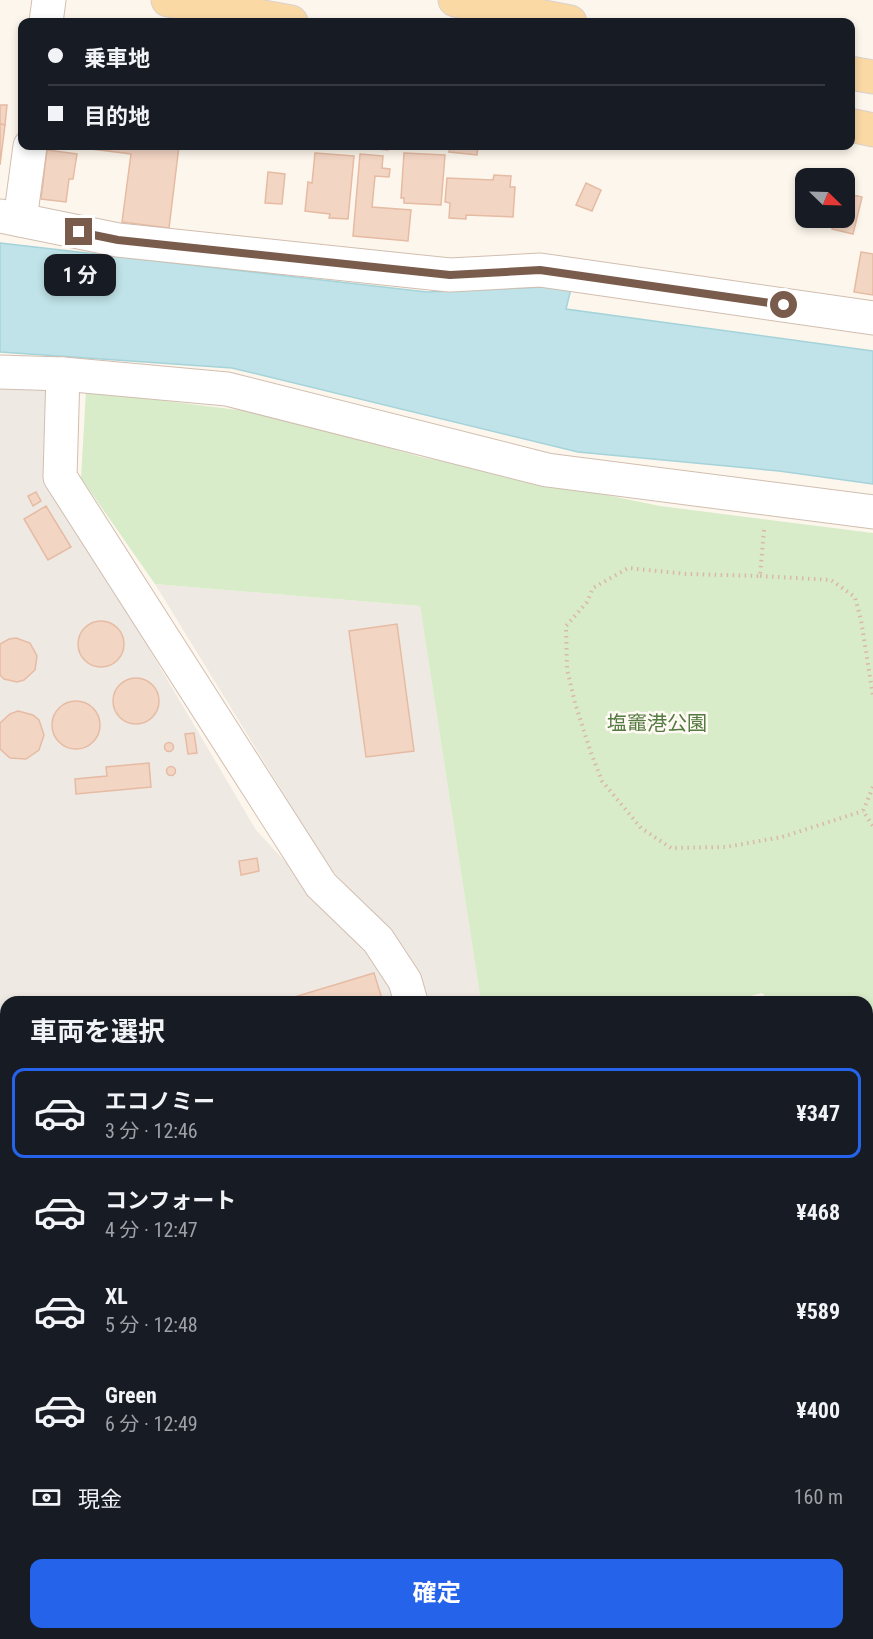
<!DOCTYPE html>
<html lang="ja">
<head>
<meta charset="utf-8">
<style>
  body { margin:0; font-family:"Roboto Condensed","Noto Sans JP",sans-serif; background:#242831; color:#f1f3f6; height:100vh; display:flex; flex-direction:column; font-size:22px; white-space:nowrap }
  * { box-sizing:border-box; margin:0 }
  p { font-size:20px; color:#9ea1a6 }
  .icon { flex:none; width:33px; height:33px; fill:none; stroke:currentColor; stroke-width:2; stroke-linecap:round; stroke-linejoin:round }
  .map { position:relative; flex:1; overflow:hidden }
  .details { position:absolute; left:0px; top:996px; width:873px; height:644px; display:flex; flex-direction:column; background:#171b24; border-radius:18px 18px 0 0; box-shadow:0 3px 9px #0003 }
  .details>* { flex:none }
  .banner { position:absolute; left:18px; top:18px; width:837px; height:132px; border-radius:12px; box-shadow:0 3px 9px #0003; display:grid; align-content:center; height:132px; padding:0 30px; background:#171b24 }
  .needle { width:39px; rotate:113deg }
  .buttons { position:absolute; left:795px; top:168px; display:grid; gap:12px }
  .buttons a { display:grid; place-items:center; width:60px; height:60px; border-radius:12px; background:#171b24; box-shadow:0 3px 9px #0003; font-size:30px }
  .end { position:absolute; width:27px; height:27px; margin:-14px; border:8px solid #7a5c4d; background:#fff; box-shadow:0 0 0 3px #fff }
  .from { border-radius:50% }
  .bubble { position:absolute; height:42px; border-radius:12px; background:#171b24; box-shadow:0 3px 9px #0003; font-size:20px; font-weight:700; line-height:42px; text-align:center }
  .banner b { display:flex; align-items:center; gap:21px; height:57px; font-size:22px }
  .banner b+b { border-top:2px solid #363941 }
  .banner i { width:15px; height:15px; background:#f1f3f6 }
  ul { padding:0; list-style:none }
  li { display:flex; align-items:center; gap:18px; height:90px; margin:0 12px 9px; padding:0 18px; border:3px solid transparent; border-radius:12px }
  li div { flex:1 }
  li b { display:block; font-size:22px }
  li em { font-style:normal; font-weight:700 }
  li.on { border-color:#2563eb }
  li>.icon { width:54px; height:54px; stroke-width:1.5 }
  h2 { padding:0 30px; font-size:27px; line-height:72px }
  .pay { display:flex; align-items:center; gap:15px; height:66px; padding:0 30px; font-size:22px }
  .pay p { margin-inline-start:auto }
  .cta { display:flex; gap:12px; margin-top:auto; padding:12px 30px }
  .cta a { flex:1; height:69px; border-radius:12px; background:#2563eb; color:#fff; font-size:24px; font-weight:700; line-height:69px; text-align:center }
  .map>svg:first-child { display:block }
  .industrial { fill:#efe9e4 }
  .green { fill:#d8ecc9 }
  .water { fill:#bfe3e8; stroke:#a5d3da; stroke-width:1.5 }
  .building { fill:#f3d5c3; stroke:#e6bba3; stroke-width:1.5 }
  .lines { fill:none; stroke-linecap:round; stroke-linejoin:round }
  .minor-casing { stroke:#d1beb0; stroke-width:35 }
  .major-casing { stroke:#dad1cd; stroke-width:35 }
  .path { stroke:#d9b8a5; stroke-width:4; stroke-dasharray:1.5 4.5; stroke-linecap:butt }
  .minor { stroke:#fff; stroke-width:33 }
  .major { stroke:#fbd9a5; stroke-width:33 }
  .route { stroke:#7a5c4d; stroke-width:8 }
  .labels { text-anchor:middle; stroke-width:5; stroke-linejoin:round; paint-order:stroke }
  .park-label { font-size:20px; fill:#537a41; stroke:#fffaf3 }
</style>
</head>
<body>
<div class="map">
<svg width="873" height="1639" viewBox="0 0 873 1639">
  <rect width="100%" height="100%" fill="#fdf6ec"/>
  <g class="industrial">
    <path d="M0,385H43L50,398L46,474L256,830L384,969L396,1002H6V1634H642L645,1639H0Z"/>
    <path d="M155,584L420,606L481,1002H430L403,946L328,866Z"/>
    <path d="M867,1107L873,1113V1639H687L684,1634H867Z"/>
  </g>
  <path class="green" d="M86,391L263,413L421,457L660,506L873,533V1113L867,1107V1002H770L762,993L727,1002H481L420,606L155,584L81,478Z"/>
  <path class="water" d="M0,243L427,292L545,287L571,289L566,309L873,351V484L779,471L578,452L232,368L0,352Z"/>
  <g class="building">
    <path d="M0,105H7L5,125L0,124Z"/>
    <path d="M0,124L5,125L0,165Z"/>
    <path d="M93,146H179L169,228L122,222L131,154L92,149Z"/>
    <path d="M339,146H388V150Z"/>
    <path d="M450,146H478L477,155L449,152Z"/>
    <path d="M47,150L77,154L73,179H69L66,202L41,199Z"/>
    <path d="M315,153L354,156L348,219L329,218L330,214L305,211L308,182L312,183Z"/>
    <path d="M404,153L445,155L441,205L404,203V198H401Z"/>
    <path d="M360,154L383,156L382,168L390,169L389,177L375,176L372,207L411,210L408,241L353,236Z"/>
    <path d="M268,172L285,174L282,204L265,203Z"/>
    <path d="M494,175L511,176L510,187H515L513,217L466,215V219L449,218L450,203L445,202L447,178L493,180Z"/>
    <path d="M586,183L601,190L592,211L576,205Z"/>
    <path d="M844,193L862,197L853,234L832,229L835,218H844Z"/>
    <path d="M861,252L873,254V295L854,292Z"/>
    <path d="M36,492L41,501L33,506L28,496Z"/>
    <path d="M46,506L71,547L48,560L24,519Z"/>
    <circle cx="101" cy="644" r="23"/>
    <path d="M397,624L414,751L366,757L349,631Z"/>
    <path d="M16,638L30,643L37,656L35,670L24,680L17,682L4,679L0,675V644L9,639Z"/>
    <circle cx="136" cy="701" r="23"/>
    <circle cx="76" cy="725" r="24"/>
    <path d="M18,711L33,715L39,720L44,735L39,750L26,759L10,758L0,749V723L10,714Z"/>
    <path d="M194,733L197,753L188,754L185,734Z"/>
    <circle cx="169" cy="747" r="4.5"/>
    <path d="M149,763L151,787L76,794L75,779L107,776L106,767Z"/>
    <circle cx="171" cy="771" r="4.5"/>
    <path d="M257,858L259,871L241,875L239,861Z"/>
    <path d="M374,973L383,1002H278Z"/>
    <path d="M873,1360V1391L870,1382V1367Z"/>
    <path d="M105,1634H146L138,1639H114Z"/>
    <path d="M303,1634H349L338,1639H306Z"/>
  </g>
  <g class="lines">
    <g class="minor-casing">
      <g id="minor">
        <path d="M46,22L49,0"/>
        <path d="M0,216L118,240L450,275L540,270L873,318"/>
        <path d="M20,220L30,146"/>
        <path d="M0,372L63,374L227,389L547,470L873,512"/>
        <path d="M63,374L60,477L321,885L378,940L405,981L411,1002"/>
        <path d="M656,1634L659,1639"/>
      </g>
    </g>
    <g class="major-casing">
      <g id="major">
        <path d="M168,0L291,22"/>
        <path d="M455,0L570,22"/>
        <path d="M850,73L873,77"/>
        <path d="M850,125L873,130"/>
      </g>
    </g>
    <g class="path">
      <path d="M764,530L760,576L687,574L628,568L593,588L587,602L566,626L567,669L575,703L591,753L602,781L641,828L671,848L726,847L782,837L863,811"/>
      <path d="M760,576L831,580L855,597L861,620L873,696"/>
      <path d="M873,787L863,811L873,826"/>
    </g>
    <use href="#minor" class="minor"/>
    <use href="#major" class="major"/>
  </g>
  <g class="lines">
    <path class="route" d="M79,232L118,240L450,275L540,270L784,305"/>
  </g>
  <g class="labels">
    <g class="park-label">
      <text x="657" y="730">塩竈港公園</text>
    </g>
  </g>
</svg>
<div class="buttons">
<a><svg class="needle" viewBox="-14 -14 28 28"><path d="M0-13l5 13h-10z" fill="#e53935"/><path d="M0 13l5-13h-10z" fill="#9ea1a6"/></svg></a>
</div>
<i class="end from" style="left:784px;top:305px"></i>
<i class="end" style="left:79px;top:232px"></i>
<div class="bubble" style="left:44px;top:254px;width:72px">1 分</div>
<div class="banner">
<b><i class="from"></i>乗車地</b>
<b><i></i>目的地</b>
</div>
<section class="details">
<h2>車両を選択</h2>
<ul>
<li class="on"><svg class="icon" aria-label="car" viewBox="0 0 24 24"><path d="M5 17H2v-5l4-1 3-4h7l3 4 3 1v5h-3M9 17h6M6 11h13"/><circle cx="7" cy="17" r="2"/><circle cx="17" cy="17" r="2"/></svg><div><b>エコノミー</b><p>3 分 · 12:46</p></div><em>¥347</em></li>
<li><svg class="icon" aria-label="car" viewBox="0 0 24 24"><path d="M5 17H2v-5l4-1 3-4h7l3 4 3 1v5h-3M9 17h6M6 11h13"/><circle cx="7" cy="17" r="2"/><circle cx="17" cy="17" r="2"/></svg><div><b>コンフォート</b><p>4 分 · 12:47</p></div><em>¥468</em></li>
<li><svg class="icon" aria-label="car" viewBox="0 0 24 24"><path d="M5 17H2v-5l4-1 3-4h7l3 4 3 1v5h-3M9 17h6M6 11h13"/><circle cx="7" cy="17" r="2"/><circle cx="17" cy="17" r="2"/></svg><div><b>XL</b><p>5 分 · 12:48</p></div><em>¥589</em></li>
<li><svg class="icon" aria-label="car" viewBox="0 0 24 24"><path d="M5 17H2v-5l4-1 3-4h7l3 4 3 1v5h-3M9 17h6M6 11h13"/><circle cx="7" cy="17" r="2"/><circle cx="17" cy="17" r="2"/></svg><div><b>Green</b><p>6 分 · 12:49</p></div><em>¥400</em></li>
</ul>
<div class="pay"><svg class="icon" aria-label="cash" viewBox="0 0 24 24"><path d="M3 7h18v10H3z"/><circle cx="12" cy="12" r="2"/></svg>現金<p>160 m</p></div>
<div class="cta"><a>確定</a></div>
</section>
</div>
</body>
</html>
